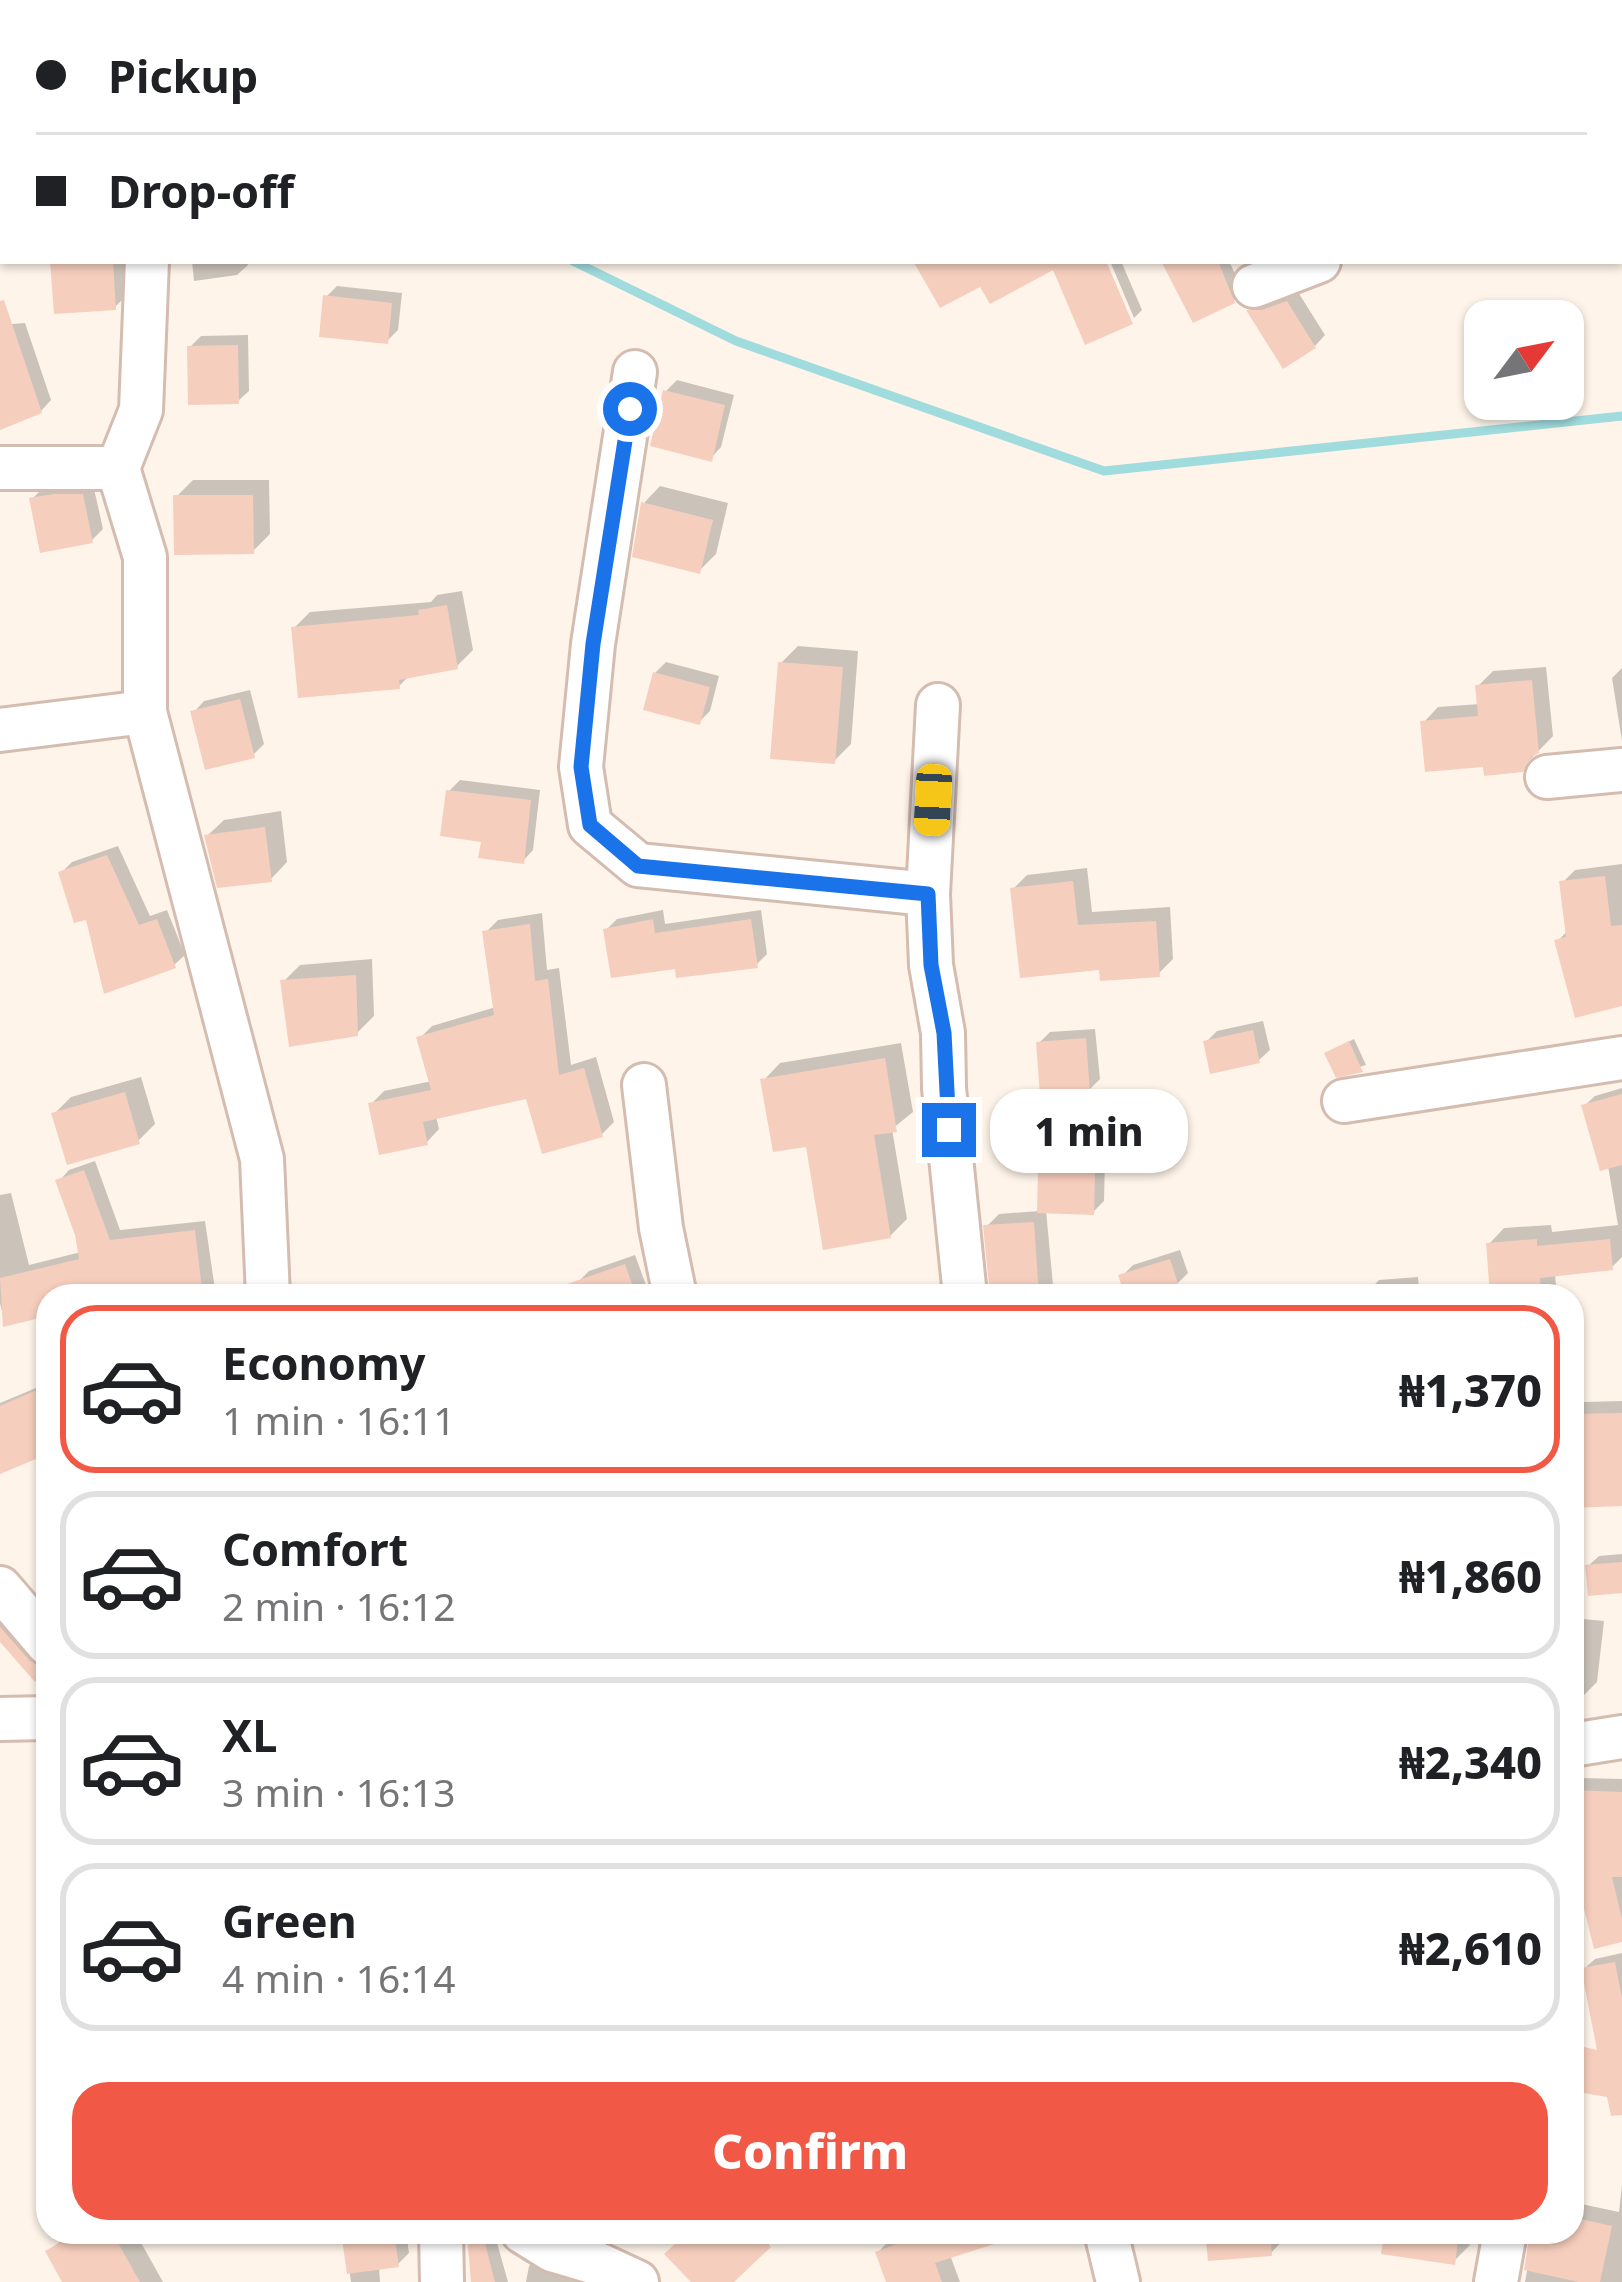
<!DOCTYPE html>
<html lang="en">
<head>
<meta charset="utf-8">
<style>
  body { margin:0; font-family:"Noto Sans",sans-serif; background:#f2f2f2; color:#202124; height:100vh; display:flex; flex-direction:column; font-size:45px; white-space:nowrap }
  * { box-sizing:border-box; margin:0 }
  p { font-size:39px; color:#757577 }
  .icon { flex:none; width:66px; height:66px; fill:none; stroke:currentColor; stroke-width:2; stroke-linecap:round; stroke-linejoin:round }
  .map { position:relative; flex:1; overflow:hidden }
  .details { position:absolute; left:36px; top:1284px; width:1548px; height:960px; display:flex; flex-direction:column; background:#fff; border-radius:36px; box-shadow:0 3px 9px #0004 }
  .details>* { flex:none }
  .top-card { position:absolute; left:0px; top:0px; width:1623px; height:264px; box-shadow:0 3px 9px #0004; display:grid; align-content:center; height:264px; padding:0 36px; background:#fff }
  .needle { width:78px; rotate:58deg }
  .buttons { position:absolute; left:1464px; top:300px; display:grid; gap:24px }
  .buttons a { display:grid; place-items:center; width:120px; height:120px; border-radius:24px; background:#fff; box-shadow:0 3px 9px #0004; font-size:60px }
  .end { position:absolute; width:54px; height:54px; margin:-27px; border:15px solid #1a73e8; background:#fff; box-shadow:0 0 0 6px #fff }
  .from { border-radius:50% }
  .bubble { position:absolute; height:84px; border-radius:36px; background:#fff; box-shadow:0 3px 9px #0004; font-size:39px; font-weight:800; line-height:84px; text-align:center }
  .car { position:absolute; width:36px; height:72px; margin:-36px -18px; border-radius:15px; box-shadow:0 0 9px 3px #0007; background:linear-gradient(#f5c518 24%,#345 0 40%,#f5c518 0 76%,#345 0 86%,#f5c518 0) }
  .top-card b { display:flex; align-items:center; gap:42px; height:114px; font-size:45px }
  .top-card b+b { border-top:3px solid #e0e0e0 }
  .top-card i { width:30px; height:30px; background:#202124 }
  ul { padding:21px 0 0; list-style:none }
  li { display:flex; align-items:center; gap:36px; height:168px; margin:0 24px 18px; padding:0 12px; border:6px solid #e0e0e0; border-radius:36px }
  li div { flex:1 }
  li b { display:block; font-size:45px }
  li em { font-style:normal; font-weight:800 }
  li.on { border-color:#f15845 }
  li>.icon { width:108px; height:108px; stroke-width:1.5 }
  .action { display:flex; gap:24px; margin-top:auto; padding:24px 36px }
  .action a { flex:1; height:138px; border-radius:36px; background:#f15845; color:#fff; font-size:48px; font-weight:800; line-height:138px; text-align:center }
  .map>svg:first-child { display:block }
  .shadow { fill:#0003 }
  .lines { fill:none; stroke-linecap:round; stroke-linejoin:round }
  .stream { stroke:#a0dbdd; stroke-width:9 }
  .building { fill:#f6cebe }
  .minor-casing { stroke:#d5bcb0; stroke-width:48 }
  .minor { stroke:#fff; stroke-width:42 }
  .route { stroke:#1a73e8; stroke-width:15 }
</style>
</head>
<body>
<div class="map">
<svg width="1622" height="2282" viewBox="0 0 1622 2282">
  <rect width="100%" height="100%" fill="#fef4e9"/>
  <g class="shadow">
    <path d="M1265,0H1332L1334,3H1262Z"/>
    <path d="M1622,0V65L1620,66V3H1610Z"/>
    <path d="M3,111V155L0,145Z"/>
    <path d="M53,261H125L128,294L115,307Z"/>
    <path d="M192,261H248V265L237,275L194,281Z"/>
    <path d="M1110,261H1121L1142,310L1134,318Z"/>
    <path d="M1164,261H1229L1243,291L1234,300Z"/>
    <path d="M337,286L402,293L398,330L387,341L326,297Z"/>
    <path d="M1298,292L1325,335L1315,346L1250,311L1260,301L1275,300Z"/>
    <path d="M25,323L51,400L41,411L0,426V325Z"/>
    <path d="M248,335L249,391L238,401L190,347L201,336Z"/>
    <path d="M677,380L734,395L721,447L711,458L666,391Z"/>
    <path d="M193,480H269L270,534L253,551L176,497Z"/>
    <path d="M93,484L103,529L92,540L32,499L43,488Z"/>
    <path d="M660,486L728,503L716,554L699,571L644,503Z"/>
    <path d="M462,591L473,650L457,666L410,675L399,686L294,628L310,612L431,602L437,595Z"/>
    <path d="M798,646L858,651L851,744L834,761L781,663Z"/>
    <path d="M666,662L719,676L710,711L699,722L655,673Z"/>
    <path d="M1546,667L1553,736L1521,769L1486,763L1424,722L1438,707L1480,704L1478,686L1493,671Z"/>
    <path d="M1622,668V741L1612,678Z"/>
    <path d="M250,690L264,744L253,755L194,712L204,701Z"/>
    <path d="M460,780L540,790L533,850L523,861L484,839L449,791Z"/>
    <path d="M281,811L287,862L271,879L207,836L224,820Z"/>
    <path d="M118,846L150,916L167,910L185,955L174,965L88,916L61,873L72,862Z"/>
    <path d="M1622,864V1003L1558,941L1568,930L1562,883L1575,870Z"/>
    <path d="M1087,868L1092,912L1170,907L1173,959L1158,974L1102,966L1013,889L1027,875Z"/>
    <path d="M663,910L665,924L761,910L767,954L756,965L678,966L606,930L617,919Z"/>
    <path d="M542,913L547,970L559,968L571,1065L596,1057L614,1122L602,1134L528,1095L436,1116L439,1129L427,1142L371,1104L384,1091L432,1081L420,1038L432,1026L496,1007L486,932L498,920Z"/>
    <path d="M372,959L374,1016L357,1033L283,982L300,965Z"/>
    <path d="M1263,1021L1270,1050L1259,1060L1206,1042L1217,1031Z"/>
    <path d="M1095,1029L1100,1079L1089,1090L1039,1043L1050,1032Z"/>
    <path d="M1354,1039L1366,1065L1337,1074L1327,1053Z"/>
    <path d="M901,1043L913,1112L892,1129L907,1219L890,1236L808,1143L764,1080L780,1063Z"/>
    <path d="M141,1077L155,1124L138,1141L54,1114L71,1097Z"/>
    <path d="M1622,1088V1257L1612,1267L1555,1274L1557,1296H1493L1489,1244L1504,1228L1551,1225L1552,1232L1618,1225L1608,1166L1584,1106L1595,1096Z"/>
    <path d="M1052,1160L1105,1161L1104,1201L1093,1212L1046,1210L1054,1296H993L987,1226L999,1214L1040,1211L1041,1171Z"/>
    <path d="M95,1161L120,1230L205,1221L216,1296H157L154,1283L48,1296V1313L5,1324L0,1303V1195L11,1193L29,1265L81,1252L59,1181L69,1170Z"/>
    <path d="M1180,1250L1188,1273L1177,1284L1128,1296L1122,1276L1133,1265Z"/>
    <path d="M635,1255L650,1296H583L578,1282L589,1271Z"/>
    <path d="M1418,1277L1420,1296H1368V1291L1379,1280Z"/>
    <path d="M48,1383V1453L0,1472V1403Z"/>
    <path d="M1622,1401V1502L1574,1504L1572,1518V1414L1584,1402Z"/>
    <path d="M1622,1554V1590L1588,1566L1599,1556Z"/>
    <path d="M0,1604L48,1654V1666L35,1678L0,1637Z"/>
    <path d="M1572,1618L1604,1621L1597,1682L1580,1699L1572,1698Z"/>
    <path d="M1582,1778L1622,1779V1939L1579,1873H1572V1788Z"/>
    <path d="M1622,1953V2013L1584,1969L1595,1959Z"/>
    <path d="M1622,2185V2282H1525L1534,2232H1572V2202L1619,2212Z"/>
    <path d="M72,2232H135L163,2282H66L49,2251Z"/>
    <path d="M344,2232H406L409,2253L398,2264L379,2267L380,2282H351Z"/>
    <path d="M475,2232H494L508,2282H474L470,2237Z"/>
    <path d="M691,2232H782L729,2282H695Z"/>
    <path d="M909,2232H1020L950,2255L960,2282H890L878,2252L892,2238Z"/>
    <path d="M1208,2232H1287V2236L1271,2253Z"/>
    <path d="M1387,2232H1472L1470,2245L1454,2261Z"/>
    <path d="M540,2256L588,2282H526L529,2266Z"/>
  </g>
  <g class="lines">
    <g class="stream">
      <path d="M178,0L182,3"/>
      <path d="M573,261L736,341L1104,471L1622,416"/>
    </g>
  </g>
  <g class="building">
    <path d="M50,261H113L116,310L54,314Z"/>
    <path d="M913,261H1106L1133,324L1085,345L1053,270L990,304L980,287L940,308Z"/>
    <path d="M1161,261H1218L1235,303L1193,323Z"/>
    <path d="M323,295L392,303L388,344L319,337Z"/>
    <path d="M4,300L42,413L0,430V301Z"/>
    <path d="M1287,301L1316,348L1283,369L1246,310H1262Z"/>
    <path d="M238,345L239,404L188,405L187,346Z"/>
    <path d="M663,390L725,405L712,462L650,446Z"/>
    <path d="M54,494H83L93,543L40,553L29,498Z"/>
    <path d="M173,495H253L254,554L174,555Z"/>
    <path d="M641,502L713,520L700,574L632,557Z"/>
    <path d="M447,605L458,669L399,680L400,689L298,698L291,627L419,615L418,610Z"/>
    <path d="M778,662L843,667L835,764L770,759Z"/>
    <path d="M653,672L710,687L700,725L643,710Z"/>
    <path d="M1532,680L1539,753L1531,757L1523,772L1484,776L1483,767L1425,772L1420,721L1478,716L1475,685Z"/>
    <path d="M240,699L255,758L205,770L190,711Z"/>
    <path d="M446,790L531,800L524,864L478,858L481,842L440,836Z"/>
    <path d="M265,827L272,882L217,888L204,835Z"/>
    <path d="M107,855L139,925L157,919L176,968L104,994L86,920L74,923L58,872Z"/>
    <path d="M1605,876L1611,926L1622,925V1006L1575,1018L1554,940L1566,937L1559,881Z"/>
    <path d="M1073,881L1078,925L1156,921L1160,977L1100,981L1099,970L1020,978L1010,888Z"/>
    <path d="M653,919L655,933L751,919L758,968L676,978L675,969L611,978L603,929Z"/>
    <path d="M530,924L535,981L548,979L559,1075L584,1068L603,1137L542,1154L526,1099L423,1122L428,1145L379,1155L368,1103L431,1090L416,1037L494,1015L482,931Z"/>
    <path d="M356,975L358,1036L289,1047L280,980Z"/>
    <path d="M1253,1030L1260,1063L1210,1074L1203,1041Z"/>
    <path d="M1086,1038L1090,1093L1040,1096L1036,1042Z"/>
    <path d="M1349,1041L1363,1072L1336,1078L1324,1053Z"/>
    <path d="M885,1058L897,1132L874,1135L891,1238L823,1250L806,1147L773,1152L760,1079Z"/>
    <path d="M125,1092L140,1144L67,1165L51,1113Z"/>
    <path d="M1622,1094V1165L1600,1171L1581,1105Z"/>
    <path d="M1038,1169L1095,1171L1094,1215L1037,1213Z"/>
    <path d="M84,1170L110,1240L195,1230L202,1289L155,1295L154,1286L84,1296H48V1316L3,1327L0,1278L79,1259L75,1235L55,1180Z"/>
    <path d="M1034,1222L1039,1296H990L983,1225Z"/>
    <path d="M1537,1239V1246L1610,1239L1613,1270L1540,1278L1541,1296H1490L1486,1243Z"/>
    <path d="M1170,1259L1179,1287L1149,1296H1125L1118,1275Z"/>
    <path d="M625,1264L636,1296H544V1292Z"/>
    <path d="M48,1385V1454L0,1474V1406Z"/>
    <path d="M1622,1413V1506L1572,1508V1414Z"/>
    <path d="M1622,1562V1593L1588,1596L1585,1565Z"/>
    <path d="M0,1627L30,1661L48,1669L35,1682L0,1642Z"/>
    <path d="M1572,1790L1622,1792V1877H1612L1622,1919V1942L1594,1949L1576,1876H1572Z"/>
    <path d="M1615,1962L1622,1998V2115L1611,2116L1607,2097L1577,2092L1584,2047L1597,2050L1581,1968Z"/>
    <path d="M1572,2217L1612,2226L1600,2282H1579L1524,2270L1530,2232H1572Z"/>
    <path d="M79,2232H112L140,2282H62L45,2251Z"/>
    <path d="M341,2232H394L399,2267L347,2274Z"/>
    <path d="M482,2232L495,2282H471L467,2236Z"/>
    <path d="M688,2232H756L771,2247L734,2282H691L664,2254Z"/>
    <path d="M928,2232H1015L1016,2237L935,2263L942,2282H886L875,2252Z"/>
    <path d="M1205,2232H1270L1272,2256L1208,2261Z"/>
    <path d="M1384,2232H1459L1455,2265L1381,2254Z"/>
  </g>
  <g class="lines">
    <g class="minor-casing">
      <g id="minor">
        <path d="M1516,0L1518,3"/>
        <path d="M1151,3L1160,0"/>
        <path d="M0,55L3,53"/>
        <path d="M147,261L141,410L118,468L145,557V712L262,1159L268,1296"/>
        <path d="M1254,286L1319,261"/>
        <path d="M635,372L593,644L581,767L590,825L638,865L928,894L931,965L943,1033L944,1088L965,1296"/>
        <path d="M0,468H118"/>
        <path d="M0,730L145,712"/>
        <path d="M1547,777L1622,770"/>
        <path d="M928,894L938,705"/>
        <path d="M644,1085L661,1228L675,1296"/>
        <path d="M1344,1101L1622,1058"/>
        <path d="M0,1588L48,1644"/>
        <path d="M0,1719L48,1718"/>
        <path d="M1572,1745L1622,1737"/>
        <path d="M441,2232L442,2282"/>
        <path d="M523,2232L552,2250L596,2263L637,2282"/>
        <path d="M1106,2232L1118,2282"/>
        <path d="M1496,2282L1505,2232"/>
      </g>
    </g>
    <use href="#minor" class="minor"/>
  </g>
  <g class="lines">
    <path class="route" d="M630,409L593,644L581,767L590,825L638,866L928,894L931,965L944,1033L949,1130"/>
  </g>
</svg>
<div class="buttons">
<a><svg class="needle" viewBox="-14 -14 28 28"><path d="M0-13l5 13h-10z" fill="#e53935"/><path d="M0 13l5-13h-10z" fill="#757577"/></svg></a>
</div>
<i class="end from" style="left:630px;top:409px"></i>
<i class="end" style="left:949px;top:1130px"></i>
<div class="bubble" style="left:990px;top:1089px;width:198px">1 min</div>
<i class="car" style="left:933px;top:800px;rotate:183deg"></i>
<div class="top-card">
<b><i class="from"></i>Pickup</b>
<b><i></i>Drop-off</b>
</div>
<section class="details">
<ul>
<li class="on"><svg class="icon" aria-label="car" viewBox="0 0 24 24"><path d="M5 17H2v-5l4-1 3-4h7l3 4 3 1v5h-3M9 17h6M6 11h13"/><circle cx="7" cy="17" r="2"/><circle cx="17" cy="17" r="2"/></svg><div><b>Economy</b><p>1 min · 16:11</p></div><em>₦1,370</em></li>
<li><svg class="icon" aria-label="car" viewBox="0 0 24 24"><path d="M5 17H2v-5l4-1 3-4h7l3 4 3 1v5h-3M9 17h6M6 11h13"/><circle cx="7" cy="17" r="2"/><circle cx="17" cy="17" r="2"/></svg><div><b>Comfort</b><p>2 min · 16:12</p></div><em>₦1,860</em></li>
<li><svg class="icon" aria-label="car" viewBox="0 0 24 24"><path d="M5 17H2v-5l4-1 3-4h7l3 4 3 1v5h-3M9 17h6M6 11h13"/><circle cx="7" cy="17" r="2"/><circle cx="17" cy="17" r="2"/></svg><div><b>XL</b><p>3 min · 16:13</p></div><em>₦2,340</em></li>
<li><svg class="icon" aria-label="car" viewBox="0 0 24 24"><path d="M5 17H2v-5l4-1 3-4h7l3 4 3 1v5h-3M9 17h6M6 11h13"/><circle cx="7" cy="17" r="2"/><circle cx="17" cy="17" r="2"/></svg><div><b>Green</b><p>4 min · 16:14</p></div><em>₦2,610</em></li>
</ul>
<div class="action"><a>Confirm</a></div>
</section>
</div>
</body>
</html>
